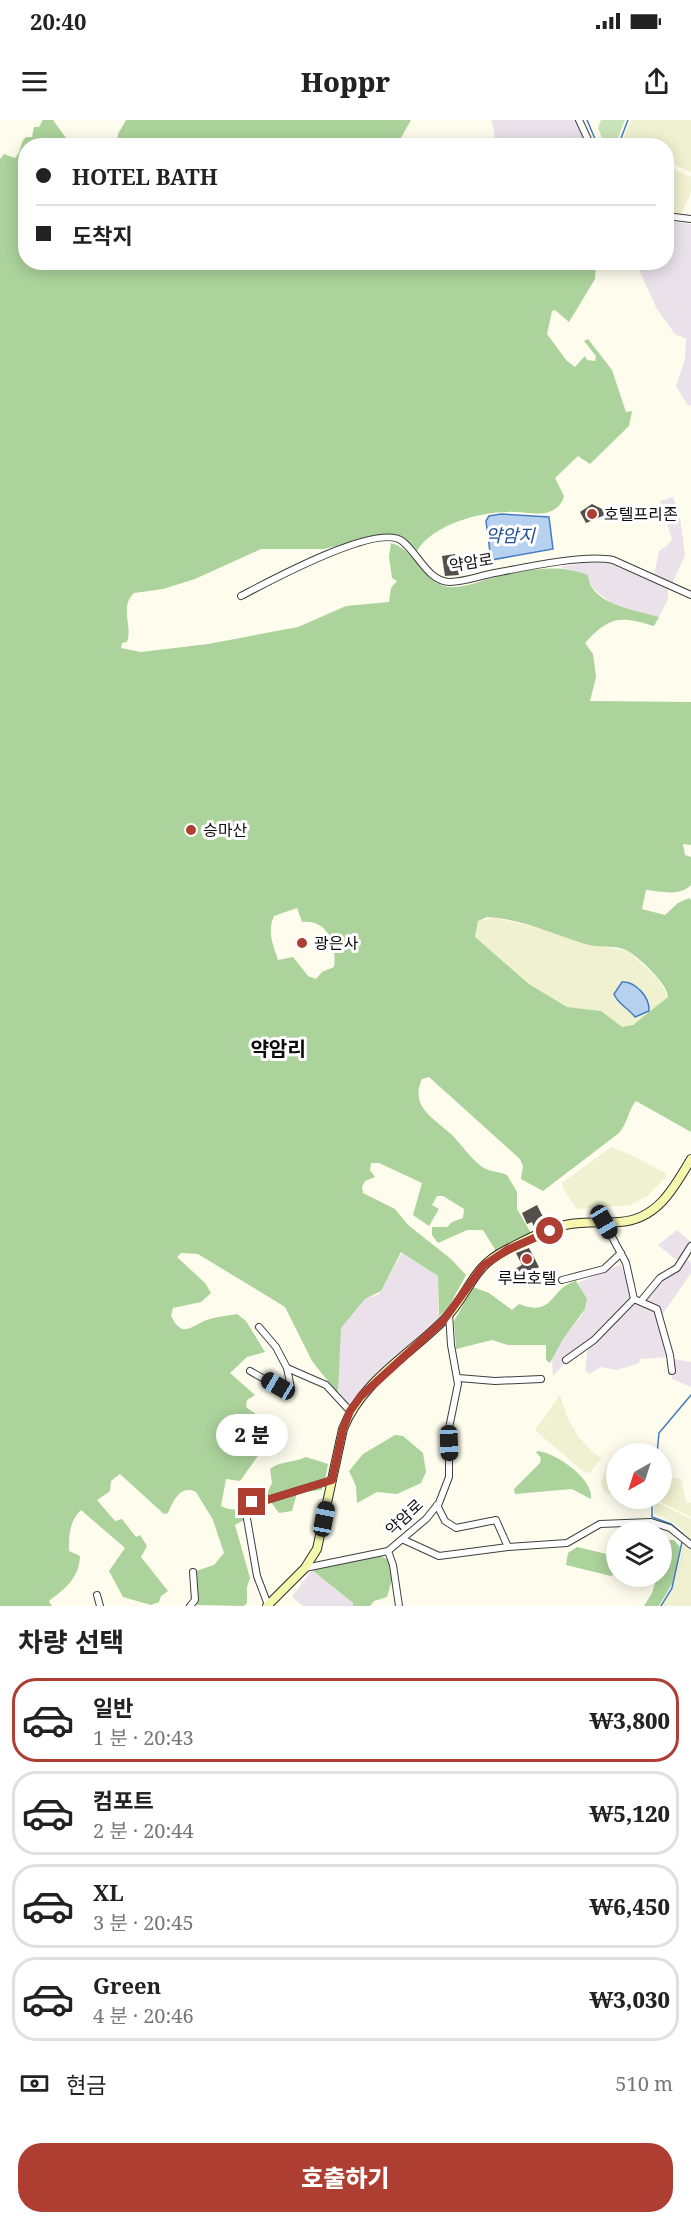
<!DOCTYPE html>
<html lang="ko">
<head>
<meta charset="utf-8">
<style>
  body { margin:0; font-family:"Noto Serif","Noto Sans KR",serif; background:#f6f6f6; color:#222; height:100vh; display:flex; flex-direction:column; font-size:22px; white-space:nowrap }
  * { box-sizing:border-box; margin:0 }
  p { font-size:20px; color:#767676 }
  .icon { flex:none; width:33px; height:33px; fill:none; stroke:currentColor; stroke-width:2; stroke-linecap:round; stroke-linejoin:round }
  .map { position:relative; height:1486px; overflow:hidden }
  .panel { display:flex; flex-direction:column; background:#fff; flex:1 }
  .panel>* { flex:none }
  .hud { position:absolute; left:18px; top:18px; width:656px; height:132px; border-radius:24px; box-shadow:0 3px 15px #0003; display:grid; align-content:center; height:132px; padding:0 18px; background:#fff }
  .needle { width:39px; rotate:219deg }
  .buttons { position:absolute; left:606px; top:1323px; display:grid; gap:12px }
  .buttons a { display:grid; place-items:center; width:66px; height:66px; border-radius:50%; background:#fff; box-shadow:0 3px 15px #0003; font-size:30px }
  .end { position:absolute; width:27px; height:27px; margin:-14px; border:8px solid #ae3e32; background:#fff; box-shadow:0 0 0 3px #fff }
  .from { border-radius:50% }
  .bubble { position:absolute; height:42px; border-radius:21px; background:#fff; box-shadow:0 3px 15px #0003; font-size:20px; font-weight:800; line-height:42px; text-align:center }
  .car { position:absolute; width:18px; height:36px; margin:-18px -9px; border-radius:8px; box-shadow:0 0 4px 2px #0007; background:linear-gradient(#222 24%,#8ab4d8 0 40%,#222 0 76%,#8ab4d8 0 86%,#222 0) }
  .hud b { display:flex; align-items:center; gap:21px; height:57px; font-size:22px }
  .hud b+b { border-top:2px solid #e0e0e0 }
  .hud i { width:15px; height:15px; background:#222 }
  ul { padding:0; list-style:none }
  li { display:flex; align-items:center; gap:18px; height:84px; margin:0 12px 9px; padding:0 6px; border:3px solid #e0e0e0; border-radius:24px }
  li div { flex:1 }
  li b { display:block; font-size:22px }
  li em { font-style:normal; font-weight:800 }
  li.on { border-color:#ae3e32 }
  li>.icon { width:54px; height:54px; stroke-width:1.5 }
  h2 { padding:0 18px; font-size:27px; line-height:72px }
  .pay { display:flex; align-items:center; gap:15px; height:66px; padding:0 18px; font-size:22px }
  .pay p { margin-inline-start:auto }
  .primary-button { display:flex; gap:12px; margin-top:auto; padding:12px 18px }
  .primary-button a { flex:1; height:69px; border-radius:24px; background:#ae3e32; color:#fff; font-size:24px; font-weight:800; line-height:69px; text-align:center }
  .status { display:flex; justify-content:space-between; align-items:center; height:42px; padding:0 30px; background:#fff; direction:ltr }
  .status svg { height:16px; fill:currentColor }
  header { display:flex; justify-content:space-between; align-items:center; height:78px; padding:0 18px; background:#fff; font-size:27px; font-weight:800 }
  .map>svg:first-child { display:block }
  .industrial { fill:#eae1ea }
  .farmland { fill:#eff1d0 }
  .green { fill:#cae4ba }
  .forest { fill:#acd39b; fill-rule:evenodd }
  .water { fill:#b7d2f0; stroke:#457dc0; stroke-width:1.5 }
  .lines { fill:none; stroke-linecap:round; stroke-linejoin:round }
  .stream { stroke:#457dc0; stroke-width:1.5 }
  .building { fill:#544f4a }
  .street-casing { stroke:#3f3f3f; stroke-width:8 }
  .secondary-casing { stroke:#2e2e2e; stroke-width:10 }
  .street { stroke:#fff; stroke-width:6 }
  .secondary { stroke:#f5f7af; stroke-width:8 }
  .route { stroke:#ae3e32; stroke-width:8 }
  .poi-dot { fill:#ae3e32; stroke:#fff; stroke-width:2 }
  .labels { text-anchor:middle; stroke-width:6; stroke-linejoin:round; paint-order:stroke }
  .poi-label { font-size:16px; fill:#0c0c0c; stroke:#fff; text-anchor:start }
  .street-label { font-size:16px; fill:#0c0c0c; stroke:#fff }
  .water-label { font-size:18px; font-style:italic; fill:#225191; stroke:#fff }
  .quarter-label { font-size:20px; font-weight:bold; fill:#0c0c0c; stroke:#fff }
</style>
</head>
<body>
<div class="status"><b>20:40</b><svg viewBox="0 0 49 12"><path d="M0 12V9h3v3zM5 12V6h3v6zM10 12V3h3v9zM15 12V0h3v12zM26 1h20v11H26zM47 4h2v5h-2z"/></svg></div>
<header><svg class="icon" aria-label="menu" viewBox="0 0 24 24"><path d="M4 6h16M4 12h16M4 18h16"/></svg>Hoppr<svg class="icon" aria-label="share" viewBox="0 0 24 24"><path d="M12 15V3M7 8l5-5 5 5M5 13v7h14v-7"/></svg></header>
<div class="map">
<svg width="691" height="1486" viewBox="0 0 691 1486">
  <rect width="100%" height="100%" fill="#fdfced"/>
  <g class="industrial">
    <path d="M489,0H575L586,25H496L492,1Z"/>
    <path d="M666,101L691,104V285L688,286L676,266L685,239L686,219L675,214L657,189L640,152V143L666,142Z"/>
    <path d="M673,377L680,397L685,435L673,462L670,463L654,455L659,431L667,426L672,419L660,381Z"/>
    <path d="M582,443H609L668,469V479L659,497L615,486L595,470L582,453L560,447Z"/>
    <path d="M677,1110L691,1122L679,1142L658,1125Z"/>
    <path d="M403,1131L438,1156V1194L441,1196L372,1258L348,1285L339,1273L338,1259L341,1208L365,1179L379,1174Z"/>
    <path d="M686,1138L691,1142V1153L662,1195L645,1180L659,1162L676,1152Z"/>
    <path d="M621,1144L631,1179L654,1191L668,1237L640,1239L639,1243L617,1250L601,1247L589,1254L585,1250L588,1227L570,1238L553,1256L552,1240L560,1222L582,1195L587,1184L578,1163Z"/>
    <path d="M674,1239L691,1242V1267L672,1259Z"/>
    <path d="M312,1450L354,1484L353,1486H303L292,1477Z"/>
  </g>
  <g class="farmland">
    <path d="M631,0H691V52L666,41V26L630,25L622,22Z"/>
    <path d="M666,46L691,57V72L681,94L666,93Z"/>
    <path d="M495,798L543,809L591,825L628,831L659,860L668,877L647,896L628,907L617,906L602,891L567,887L529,864L475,817L478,801Z"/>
    <path d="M611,1027L633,1036L665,1053L666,1057L647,1076L630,1085L577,1089L564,1070L562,1063Z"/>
    <path d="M560,1275L567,1297L578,1316L591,1331L602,1338L590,1352L585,1353L535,1310Z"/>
    <path d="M616,1342V1376L604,1372L601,1362L606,1349Z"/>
    <path d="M662,1357L681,1359L686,1382L691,1383V1397L655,1379L662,1378Z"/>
    <path d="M654,1381L691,1399V1420L676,1404L654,1393Z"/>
    <path d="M687,1425L691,1429V1486H662L674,1466L683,1426Z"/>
  </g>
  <path class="green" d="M601,0H625L615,25H605L598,8Z"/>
  <g class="forest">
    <path d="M43,0H53L71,25L26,26V142L596,143L595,159L569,202L555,190L552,191L547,214L566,240L575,247L585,236L587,240L595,241L596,236L584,221L588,219L612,250L626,292L632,291L629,306L590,344L578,336L555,358L564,376C562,384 557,389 549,392C537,396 520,391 508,392C479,392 432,405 417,431L396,414L323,429H261L195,459L163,469L134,473C119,487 133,506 127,522L122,523L121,528L141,532L208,524L298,507L346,486L389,482L391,468L397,461L392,458L389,437L391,423C416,429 422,463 448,467C461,468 476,463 488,459C521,451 556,442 588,455C590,485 637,490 659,497L654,506C620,495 608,497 585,523L593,534L596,557L590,581L691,582V725L683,724L685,735L691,737V765C680,777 660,771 646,770L642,789L665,795L678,783L689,778L691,780V1012L636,981C628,990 628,1003 619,1013L543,1071L521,1059L523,1046L520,1039L429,957L422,959C409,987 435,999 452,1015C462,1025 470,1038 481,1046C489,1052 498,1051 507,1055L517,1072V1089L531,1113L496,1131L483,1110H467L438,1123L432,1115V1107H447L452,1102L463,1098L464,1089L443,1076H437L432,1085L439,1089L429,1106L413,1095L422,1063L379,1043H371L370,1050L375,1057L365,1061L362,1067L363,1073L395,1089L408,1105L451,1139L466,1155L447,1190L439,1196L438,1156L401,1132L381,1171L365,1179L341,1208L338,1274L312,1241L285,1187L198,1134L181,1133L177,1137L205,1163L211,1173L201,1182L173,1188L171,1196C181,1215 187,1210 202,1202C212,1197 226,1196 237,1194L246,1201L265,1232L247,1237L230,1253L255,1275L247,1280L246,1287L268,1303L262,1330L240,1361L226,1359L221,1386C230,1391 238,1390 247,1386L244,1400L235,1405L250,1458L247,1467V1483L244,1486L197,1485L196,1451L214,1445L224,1433L213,1400L196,1372C180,1364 173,1382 168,1393L164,1394L120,1354L111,1361L110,1371L97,1380L115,1401L122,1399L136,1417L140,1415L147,1426L141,1437L168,1471L161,1476L159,1482L151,1485L123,1477L109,1451L125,1428L81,1390C69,1402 69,1415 69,1431L80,1436C79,1458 66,1468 49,1481L52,1486H0V39L4,34L15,38C22,32 19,23 26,17H32L34,7H39ZM297,788L302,802C328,799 337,825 334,847L322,852L316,859L308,856L293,837L278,840C273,825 267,811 274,796ZM487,797C523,799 555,815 589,825C601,828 615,825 626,830C638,836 668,864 668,877L633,905L622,907L601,891L567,887L529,864L475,817L478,801Z"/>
    <path d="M126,0H411L397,25H117L118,14Z"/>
    <path d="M576,1161L587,1179L585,1189L563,1219L550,1243L546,1240V1225H508L492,1220L456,1229L454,1201L473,1167L489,1173L512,1190L519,1184C555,1198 549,1168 576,1161Z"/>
    <path d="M395,1315L403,1316L423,1333L426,1352L421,1363L397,1374L377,1372L357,1383L356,1366L349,1351L363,1334Z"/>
    <path d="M538,1331C556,1333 594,1359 591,1379L572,1369L515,1374L514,1369L540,1343L541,1338L536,1332Z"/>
    <path d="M306,1337L328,1344L324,1366L321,1370L297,1373L292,1391L279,1393L266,1375L272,1363L270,1349C280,1341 293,1343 306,1337Z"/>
    <path d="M662,1420H674L680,1427L673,1462L659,1486H644L652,1473L657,1457L662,1456Z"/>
    <path d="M577,1427L615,1436V1454L611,1456L566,1445L568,1433Z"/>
    <path d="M378,1434L388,1440L393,1456L387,1477L374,1481L370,1486H353V1483L312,1450Z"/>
  </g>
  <g class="water">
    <path d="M501,394L549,397L553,429L491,440L486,401L489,396Z"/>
    <path d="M622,862C635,861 650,877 649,891L635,897C629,889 617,883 614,874Z"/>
  </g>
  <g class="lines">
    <g class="stream">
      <path d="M587,0L598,26"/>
      <path d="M618,26L628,0"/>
      <path d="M657,1334L659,1313L691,1275"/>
      <path d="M652,1378V1397L671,1404L683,1414"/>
      <path d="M661,1486L672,1468L682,1422"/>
    </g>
  </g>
  <g class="building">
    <path d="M592,384L602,389L605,395L586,403L580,392Z"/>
    <path d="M455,434L459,455L445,456L442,436Z"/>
    <path d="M537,1085L545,1101L534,1107L532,1102L527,1104L522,1093Z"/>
    <path d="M529,1128L539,1147L527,1154L524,1149L516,1153L515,1149L522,1145L516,1133Z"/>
  </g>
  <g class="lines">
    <g class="street-casing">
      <g id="street">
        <path d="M579,0L591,26"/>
        <path d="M666,96L691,99"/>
        <path d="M241,476C268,462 377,402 402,421C418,433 428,462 450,462C463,462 477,457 490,454C521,448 584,434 613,440L691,475"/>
        <path d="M604,1102L626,1143L634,1179L657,1189L670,1235L672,1251"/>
        <path d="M562,1160L604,1149L621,1133"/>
        <path d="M641,1181L660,1158L677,1148L691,1126"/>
        <path d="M259,1207L276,1227L287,1248"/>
        <path d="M566,1240L594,1220L634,1179"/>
        <path d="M250,1251L287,1272L291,1268L287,1248L326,1265L350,1291"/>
        <path d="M458,1258L495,1261L541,1259"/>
        <path d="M437,1385L445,1401L456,1408L496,1400L508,1427L567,1423L600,1404L651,1402L670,1408L691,1425"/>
        <path d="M404,1420L439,1436L508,1427"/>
        <path d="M388,1431L393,1445L399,1486"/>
        <path d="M305,1448L388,1431L426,1399L439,1383L449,1357V1308L458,1264L451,1225L449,1194"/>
        <path d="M97,1475L100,1486"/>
        <path d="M268,1485L257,1456L246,1393L247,1386L253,1382L267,1380L332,1360"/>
        <path d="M190,1486L195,1480L193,1452"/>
      </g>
    </g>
    <g class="secondary-casing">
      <path id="secondary" d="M267,1486L305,1448L317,1429L343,1309C362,1261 408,1236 444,1200C469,1175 471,1147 506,1130C524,1121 545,1109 565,1105C583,1101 601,1103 619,1102C657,1100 674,1068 691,1039"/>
    </g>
    <use href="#street" class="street"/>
    <use href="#secondary" class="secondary"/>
  </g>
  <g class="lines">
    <path class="route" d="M252,1382L267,1380L332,1360L343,1309L350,1291L361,1276L443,1201L483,1146L507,1130L550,1111"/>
  </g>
  <g class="poi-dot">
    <circle cx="592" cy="394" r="6"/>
    <circle cx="191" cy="710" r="6"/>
    <circle cx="302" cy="823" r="6"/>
    <circle cx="527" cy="1139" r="6"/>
  </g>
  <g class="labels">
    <g class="poi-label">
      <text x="604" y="400">호텔프리존</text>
      <text x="203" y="716">승마산</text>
      <text x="314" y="829">광은사</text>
      <text x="527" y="1164" text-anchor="middle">루브호텔</text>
    </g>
    <g class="street-label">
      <text transform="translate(471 442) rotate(-9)" y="6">약암로</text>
      <text transform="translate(404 1397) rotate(-43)" y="6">약암로</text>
    </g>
    <g class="water-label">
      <text x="510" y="422">약암지</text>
    </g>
    <g class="quarter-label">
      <text x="278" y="936">약암리</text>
    </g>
  </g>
</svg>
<div class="buttons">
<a><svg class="needle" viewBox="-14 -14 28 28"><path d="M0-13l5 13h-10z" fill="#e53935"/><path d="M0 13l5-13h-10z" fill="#767676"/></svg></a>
<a><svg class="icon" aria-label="layers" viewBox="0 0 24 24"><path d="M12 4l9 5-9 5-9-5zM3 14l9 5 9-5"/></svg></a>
</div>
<i class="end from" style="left:550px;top:1111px"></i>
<i class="end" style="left:252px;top:1382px"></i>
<div class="bubble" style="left:216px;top:1294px;width:72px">2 분</div>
<i class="car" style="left:604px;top:1102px;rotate:150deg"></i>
<i class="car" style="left:278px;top:1266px;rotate:300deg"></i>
<i class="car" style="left:449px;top:1323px;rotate:178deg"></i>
<i class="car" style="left:324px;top:1399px;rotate:11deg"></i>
<div class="hud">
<b><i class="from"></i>HOTEL BATH</b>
<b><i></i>도착지</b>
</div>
</div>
<section class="panel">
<h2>차량 선택</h2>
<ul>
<li class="on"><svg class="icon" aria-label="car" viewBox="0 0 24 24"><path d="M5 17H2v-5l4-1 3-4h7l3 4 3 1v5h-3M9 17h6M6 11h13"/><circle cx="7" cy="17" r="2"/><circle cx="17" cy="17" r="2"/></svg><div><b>일반</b><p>1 분 · 20:43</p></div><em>₩3,800</em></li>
<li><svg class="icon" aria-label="car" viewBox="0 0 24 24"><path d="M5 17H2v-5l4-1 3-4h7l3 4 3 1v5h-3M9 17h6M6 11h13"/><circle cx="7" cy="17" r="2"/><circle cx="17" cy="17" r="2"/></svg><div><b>컴포트</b><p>2 분 · 20:44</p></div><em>₩5,120</em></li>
<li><svg class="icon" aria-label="car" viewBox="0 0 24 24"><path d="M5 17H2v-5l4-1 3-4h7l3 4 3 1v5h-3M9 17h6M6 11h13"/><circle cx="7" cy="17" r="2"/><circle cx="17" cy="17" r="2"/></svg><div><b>XL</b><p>3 분 · 20:45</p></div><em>₩6,450</em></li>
<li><svg class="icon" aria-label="car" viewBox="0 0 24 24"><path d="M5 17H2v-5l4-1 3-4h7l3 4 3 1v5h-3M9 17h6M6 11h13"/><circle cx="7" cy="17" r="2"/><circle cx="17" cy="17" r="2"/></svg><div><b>Green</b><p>4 분 · 20:46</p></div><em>₩3,030</em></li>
</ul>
<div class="pay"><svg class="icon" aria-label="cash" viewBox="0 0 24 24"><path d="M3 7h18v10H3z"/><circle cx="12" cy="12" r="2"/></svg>현금<p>510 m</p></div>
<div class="primary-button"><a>호출하기</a></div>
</section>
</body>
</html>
